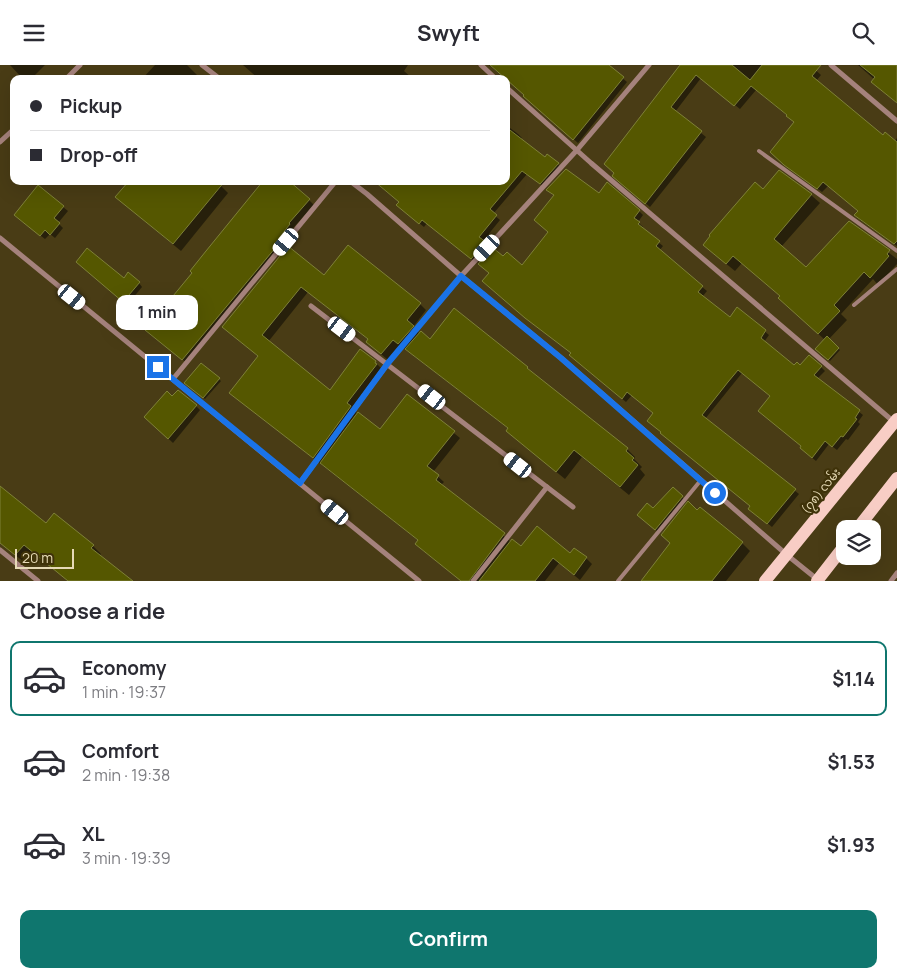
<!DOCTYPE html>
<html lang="en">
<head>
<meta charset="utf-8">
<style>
  body { margin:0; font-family:Manrope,"Noto Sans Myanmar",sans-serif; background:#f7f7f7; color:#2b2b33; height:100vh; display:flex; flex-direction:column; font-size:19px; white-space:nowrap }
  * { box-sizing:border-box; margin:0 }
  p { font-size:16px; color:#7c7c81 }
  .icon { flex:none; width:28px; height:28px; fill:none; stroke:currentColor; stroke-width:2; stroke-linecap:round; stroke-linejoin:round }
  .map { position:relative; height:516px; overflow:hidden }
  .drawer { display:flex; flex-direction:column; background:#fff; flex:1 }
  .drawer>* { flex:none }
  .banner { position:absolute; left:10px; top:10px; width:500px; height:110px; border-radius:10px; box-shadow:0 5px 20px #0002; display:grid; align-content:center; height:110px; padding:0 20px; background:#fff }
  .controls { position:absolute; left:836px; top:455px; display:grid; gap:10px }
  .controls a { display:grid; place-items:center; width:45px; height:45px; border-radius:10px; background:#fff; box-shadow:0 5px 20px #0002; font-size:25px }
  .scale { position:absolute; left:15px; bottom:12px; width:59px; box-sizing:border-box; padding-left:5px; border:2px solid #e6dab6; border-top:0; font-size:14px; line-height:18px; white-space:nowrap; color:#e6dab6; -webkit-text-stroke:4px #3f3209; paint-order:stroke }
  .end { position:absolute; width:22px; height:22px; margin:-11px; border:6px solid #1a73e8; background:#fff; box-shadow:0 0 0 2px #fff }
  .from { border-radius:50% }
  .bubble { position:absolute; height:35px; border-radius:10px; background:#fff; box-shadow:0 5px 20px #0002; font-size:16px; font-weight:700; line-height:35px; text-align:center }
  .car { position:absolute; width:15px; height:30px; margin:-15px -8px; border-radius:6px; box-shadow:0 0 4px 1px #0007; background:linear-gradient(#fff 24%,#345 0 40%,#fff 0 76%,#345 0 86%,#fff 0) }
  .banner b { display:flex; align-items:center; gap:18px; height:48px; font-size:19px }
  .banner b+b { border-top:1px solid #e1e1e2 }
  .banner i { width:12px; height:12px; background:#2b2b33 }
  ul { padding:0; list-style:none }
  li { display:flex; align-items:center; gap:15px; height:75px; margin:0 10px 8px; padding:0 10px; border:2px solid transparent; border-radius:10px }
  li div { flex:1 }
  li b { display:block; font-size:19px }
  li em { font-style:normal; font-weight:700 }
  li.selected { border-color:#0f766e }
  li>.icon { width:45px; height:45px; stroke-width:1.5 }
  h2 { padding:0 20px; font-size:22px; line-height:60px }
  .action { display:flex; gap:10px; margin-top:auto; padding:10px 20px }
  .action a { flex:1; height:58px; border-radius:10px; background:#0f766e; color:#fff; font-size:20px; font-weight:700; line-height:58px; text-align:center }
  header { display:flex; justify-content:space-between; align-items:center; height:65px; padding:0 20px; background:#fff; font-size:22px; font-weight:700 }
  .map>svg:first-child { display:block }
  .shadow { fill:#0007 }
  .building { fill:#555700; stroke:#7e8137 }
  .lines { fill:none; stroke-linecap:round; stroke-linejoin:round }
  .service { stroke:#a5827c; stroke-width:4 }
  .minor { stroke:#a5827c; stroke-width:5 }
  .primary { stroke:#f8cdc5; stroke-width:12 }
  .route { stroke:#1a73e8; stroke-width:6 }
  .labels { text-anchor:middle; stroke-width:4.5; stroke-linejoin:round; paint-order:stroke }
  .street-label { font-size:12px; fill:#e6dab6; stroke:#3f3209 }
</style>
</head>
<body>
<header><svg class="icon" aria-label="menu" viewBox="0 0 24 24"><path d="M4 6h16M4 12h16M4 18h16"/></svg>Swyft<svg class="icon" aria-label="search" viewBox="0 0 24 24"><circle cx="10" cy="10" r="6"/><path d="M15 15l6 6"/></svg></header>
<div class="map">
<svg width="897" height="516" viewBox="0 0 897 516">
  <rect width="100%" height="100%" fill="#493c15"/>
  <g class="shadow">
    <path d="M10,0H45L31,14H23Z"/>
    <path d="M155,0H187L198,11L195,14H142Z"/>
    <path d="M243,0H408L404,6L413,14H259Z"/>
    <path d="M489,0H607L627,17L578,78L529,35L525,30Z"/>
    <path d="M681,0H810L821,10L816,16L883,72L894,77L897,73V181L860,155L856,150L859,146L828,121L822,127L791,104L795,57L756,25L740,44L701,13L675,47L706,72L650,142L619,115Z"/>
    <path d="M858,0H897V38L878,22L875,15Z"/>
    <path d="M506,60L518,69L522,73L520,74L545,93L547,91L562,103L544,122L527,109L493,149L500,155L483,176L489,182L475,197L427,158L424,162L402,144L400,137L506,116Z"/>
    <path d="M780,107L811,130L820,138L781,182L806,204L849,157L897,194V199L878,220L873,214L841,249L847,255L828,275L840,285L830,296L817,284L825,275L788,241L781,232L742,198L735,206L713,188Z"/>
    <path d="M221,121L228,128L181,186L125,140Z"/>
    <path d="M552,128L599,130L639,146L643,150L638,157L643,162L641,163L663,181L659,186L707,226L702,232L730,254L737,244L769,270L764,277L795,302H821L825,306L817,314L863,350L858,357L860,359L848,375L846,374L837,385L829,379L816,396L805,387L771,332L742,308L705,354L799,429L772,462L754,447L752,441L662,367L654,348L632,330L626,337L574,294L522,202L550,167L555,131Z"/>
    <path d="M309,135L314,140L293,163L294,165L283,179L285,181L188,299L152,270L193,208Z"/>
    <path d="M63,142L68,146L58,158L63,163L55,173L50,169L45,174L20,155Z"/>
    <path d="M288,183L324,212L420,239L426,245L413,262L420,269L431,275L527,302L535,312L627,384L635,392L634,394L642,402L640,404L645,410L629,430L582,392L565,414L516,374L509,364L415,292L406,283L405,284L400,280L388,295L367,277L369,275L308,227L268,277L330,326L375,297L382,304L353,345L380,366L408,331L460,373L433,407L444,417L441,420L511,477L521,483L586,493L592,499L580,515L559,498L545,516H462L422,485L416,479L419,476L230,328L259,292L230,268Z"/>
    <path d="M81,200L139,218L142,222L127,240Z"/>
    <path d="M201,299L221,316L205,334L186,318Z"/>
    <path d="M173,333L196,341L200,345L173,378L150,356Z"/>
    <path d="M0,423L46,460L93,481L101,489L99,491L32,487L24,497L0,478Z"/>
    <path d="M673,424L684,434L657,466L639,450L653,445Z"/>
    <path d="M697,447L742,478L750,486L726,516H642Z"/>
  </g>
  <g class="building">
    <path d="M490,0H609L624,12L573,75L523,31L524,30Z"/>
    <path d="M680,0H732L750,15L762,0H821L812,11L883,70L885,67L897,77V176L894,179L854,150L858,146L823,117L817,124L784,100L770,87L794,57L786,51L787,50L751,21L734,41L696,10L671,42L702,66L645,139L612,111L614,108L604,99Z"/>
    <path d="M860,0H897V38L871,17L875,12Z"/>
    <path d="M506,62L545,92L547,89L559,98L540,119L522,106L490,144L497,150L479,172L486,177L471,194L422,155L419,159L396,140L399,137L374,116H506Z"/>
    <path d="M566,104L599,128L607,117L640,145L634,153L640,157L638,159L660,176L656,181L703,221L698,227L730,252L737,242L766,265L761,273L794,300L797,297L800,300L809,290L822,301L814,310L860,345L855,353L857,354L843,372L841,371L832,382L825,376L812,393L800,383L801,381L758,346L770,331L738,305L728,317L702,350L796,424L767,459L748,444L750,441L660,368L661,367L647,356L653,348L627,327L622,334L569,290L571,288L525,253L482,216L489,208L478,199L493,183L503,191L507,187L522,200L548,167L534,155L554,130L546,125Z"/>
    <path d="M779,105L812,129L774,174L806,202L849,156L890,185L887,189L889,191L870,213L864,207L834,240L840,246L818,269L778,233L780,231L733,191L726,199L703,180L710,171L709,170L755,117L763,124Z"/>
    <path d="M129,116H225L173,179L115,132Z"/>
    <path d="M263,116H289L310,134L289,158L290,159L279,173L281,176L182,295L145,265L192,208L190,206L206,186Z"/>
    <path d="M38,120L64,141L54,153L60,158L50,170L45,165L40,171L14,150Z"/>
    <path d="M348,180L421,238L407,255L414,261L398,279L393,275L381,289L366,277L368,274L301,222L262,270L330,325L360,284L376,296L375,298L377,299L347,338L351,341L313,393L229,328L258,291L222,262L288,181L324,210Z"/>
    <path d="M87,183L124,213L128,207L140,217L123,237L76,197Z"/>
    <path d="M454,243L528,302L527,303L628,383L626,386L634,393L632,395L638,400L620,422L574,385L556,407L506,366L508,363L405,284L421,266L430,274Z"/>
    <path d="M827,271L839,283L828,295L815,284Z"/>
    <path d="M201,298L220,313L203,333L184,318Z"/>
    <path d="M178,325L197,340L168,374L144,352L167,326L172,331Z"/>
    <path d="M407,329L455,366L427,401L439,410L436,415L505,468L469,516H461L415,479L418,475L320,398L358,347L380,364Z"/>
    <path d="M0,421L46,458L54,448L94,480L91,483L133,516H68L24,480L15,490L0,478Z"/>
    <path d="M673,422L683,431L655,465L637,450L647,438L653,443Z"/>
    <path d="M688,436L697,445L700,442L743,477L712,516H641L670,478L661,470Z"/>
    <path d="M537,461L570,488L574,483L587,492L574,510L553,493L535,516H479L512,474L521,481Z"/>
  </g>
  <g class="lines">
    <g class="service">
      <path d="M759,86L897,186"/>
      <path d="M854,240L897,204"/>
      <path d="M618,516L701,415"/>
    </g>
    <g class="minor">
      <path d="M202,0L220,14"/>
      <path d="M481,0L496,14"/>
      <path d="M831,0L897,56"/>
      <path d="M66,14L80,0"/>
      <path d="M506,22L591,98L894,357"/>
      <path d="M0,77L14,64"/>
      <path d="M350,116L367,129L461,211L561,293L787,490L818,515"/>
      <path d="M0,173L419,516"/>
      <path d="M311,241L573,442"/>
      <path d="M173,314L336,116"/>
      <path d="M300,418L388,298L461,211L577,85L649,0"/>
      <path d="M0,485L38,516"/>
      <path d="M473,516L547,422"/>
      <path d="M891,516L897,508"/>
    </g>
    <g class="primary">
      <path d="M857,464L897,413"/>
      <path d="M765,516L897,354"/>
      <path d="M817,516L845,480"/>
    </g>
  </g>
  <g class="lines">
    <path class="route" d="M158,302L300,418L388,298L461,211L561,293L715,428"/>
  </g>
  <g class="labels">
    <g class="street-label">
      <text transform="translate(821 426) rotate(-51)" y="4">(၇၈) လမ်း</text>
    </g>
  </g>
</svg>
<div class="controls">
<a><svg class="icon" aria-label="layers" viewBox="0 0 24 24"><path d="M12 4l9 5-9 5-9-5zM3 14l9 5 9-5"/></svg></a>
</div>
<div class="scale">20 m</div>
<i class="end from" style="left:715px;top:428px"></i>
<i class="end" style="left:158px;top:302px"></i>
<div class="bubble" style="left:116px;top:230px;width:82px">1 min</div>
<i class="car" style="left:286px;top:177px;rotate:220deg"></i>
<i class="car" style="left:487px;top:183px;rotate:223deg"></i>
<i class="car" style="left:72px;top:232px;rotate:129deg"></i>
<i class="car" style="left:342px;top:264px;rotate:127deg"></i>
<i class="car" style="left:432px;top:332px;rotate:308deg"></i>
<i class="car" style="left:518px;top:400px;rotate:308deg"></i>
<i class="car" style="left:335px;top:447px;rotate:309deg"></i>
<div class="banner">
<b><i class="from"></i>Pickup</b>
<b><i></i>Drop-off</b>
</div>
</div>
<section class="drawer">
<h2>Choose a ride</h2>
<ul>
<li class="selected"><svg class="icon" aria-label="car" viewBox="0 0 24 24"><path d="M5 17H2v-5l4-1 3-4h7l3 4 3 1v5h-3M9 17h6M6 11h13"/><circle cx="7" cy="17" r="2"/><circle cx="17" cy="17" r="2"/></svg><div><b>Economy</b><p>1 min · 19:37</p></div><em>$1.14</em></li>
<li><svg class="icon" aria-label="car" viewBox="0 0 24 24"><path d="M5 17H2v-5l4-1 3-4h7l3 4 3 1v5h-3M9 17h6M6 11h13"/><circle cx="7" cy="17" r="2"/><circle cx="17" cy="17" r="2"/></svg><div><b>Comfort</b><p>2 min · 19:38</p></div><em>$1.53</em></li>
<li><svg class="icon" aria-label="car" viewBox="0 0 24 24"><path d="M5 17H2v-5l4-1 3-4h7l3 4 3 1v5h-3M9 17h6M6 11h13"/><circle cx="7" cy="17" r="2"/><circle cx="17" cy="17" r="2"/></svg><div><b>XL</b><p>3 min · 19:39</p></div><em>$1.93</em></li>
</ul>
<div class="action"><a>Confirm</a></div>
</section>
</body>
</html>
